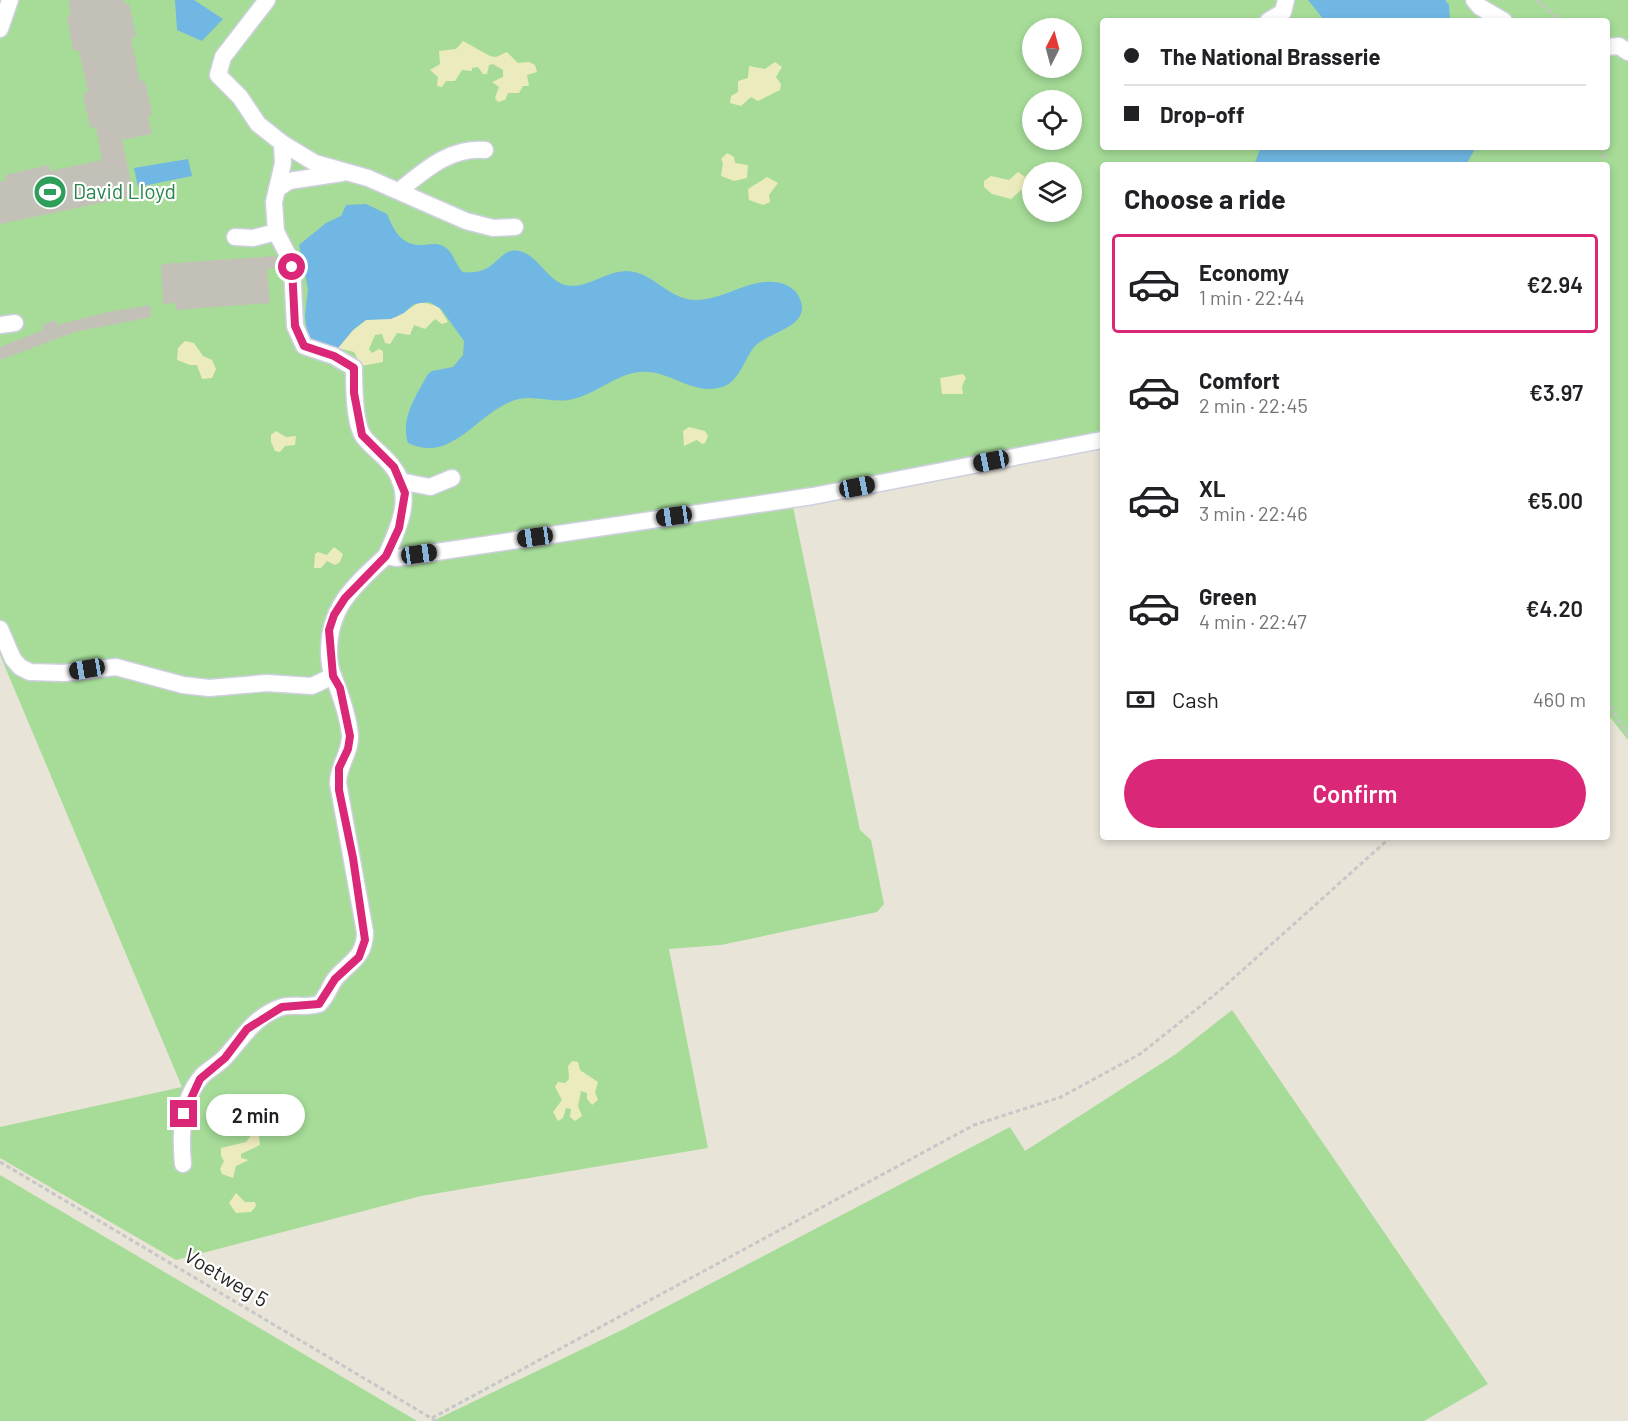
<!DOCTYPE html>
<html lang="en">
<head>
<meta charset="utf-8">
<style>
  body { margin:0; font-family:Barlow,sans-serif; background:#f2f2f2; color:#202124; height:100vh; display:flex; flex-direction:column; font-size:22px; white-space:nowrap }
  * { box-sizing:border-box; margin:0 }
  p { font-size:20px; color:#757577 }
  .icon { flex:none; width:33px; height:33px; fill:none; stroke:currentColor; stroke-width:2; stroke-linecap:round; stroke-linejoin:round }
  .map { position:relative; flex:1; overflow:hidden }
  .drawer { position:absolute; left:1100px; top:162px; width:510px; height:678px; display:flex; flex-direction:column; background:#fff; border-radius:6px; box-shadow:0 3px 9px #0003 }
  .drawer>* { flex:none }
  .banner { position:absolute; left:1100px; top:18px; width:510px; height:132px; border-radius:6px; box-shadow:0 3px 9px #0003; display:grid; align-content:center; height:132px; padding:0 24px; background:#fff }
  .needle { width:39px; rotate:6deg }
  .tools { position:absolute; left:1022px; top:18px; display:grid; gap:12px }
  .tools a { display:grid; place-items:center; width:60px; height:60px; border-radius:50%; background:#fff; box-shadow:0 3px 9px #0003; font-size:30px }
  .end { position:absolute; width:27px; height:27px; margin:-14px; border:8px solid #db2777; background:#fff; box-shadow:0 0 0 3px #fff }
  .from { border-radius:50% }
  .bubble { position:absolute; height:42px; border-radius:21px; background:#fff; box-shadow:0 3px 9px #0003; font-size:20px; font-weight:600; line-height:42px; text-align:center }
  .car { position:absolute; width:18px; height:36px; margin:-18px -9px; border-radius:8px; box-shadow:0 0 4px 2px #0007; background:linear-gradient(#222 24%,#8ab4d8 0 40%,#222 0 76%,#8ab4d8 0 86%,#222 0) }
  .banner b { display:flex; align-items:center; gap:21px; height:57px; font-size:22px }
  .banner b+b { border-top:2px solid #e0e0e0 }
  .banner i { width:15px; height:15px; background:#202124 }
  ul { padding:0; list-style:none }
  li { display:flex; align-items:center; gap:18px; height:99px; margin:0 12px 9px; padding:0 12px; border:3px solid transparent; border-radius:6px }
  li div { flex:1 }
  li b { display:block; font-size:22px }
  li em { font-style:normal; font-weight:600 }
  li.active { border-color:#db2777 }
  li>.icon { width:54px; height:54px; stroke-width:1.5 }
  h2 { padding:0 24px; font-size:27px; line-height:72px }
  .pay { display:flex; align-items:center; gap:15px; height:66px; padding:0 24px; font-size:22px }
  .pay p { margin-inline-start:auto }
  .action { display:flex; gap:12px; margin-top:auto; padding:12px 24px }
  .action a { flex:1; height:69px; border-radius:36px; background:#db2777; color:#fff; font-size:24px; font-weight:600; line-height:69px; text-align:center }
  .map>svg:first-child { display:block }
  .green { fill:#a6dc98; fill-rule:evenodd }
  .sand { fill:#ecebbd }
  .water { fill:#71b7e4 }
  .building { fill:#c3c0b8 }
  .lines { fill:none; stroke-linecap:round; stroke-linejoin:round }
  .minor-casing { stroke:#cecfdf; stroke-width:19 }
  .path { stroke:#c7c7c7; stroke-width:3; stroke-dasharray:4.5 3; stroke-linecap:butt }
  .minor { stroke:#fff; stroke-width:16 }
  .route { stroke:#db2777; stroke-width:8 }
  .labels { text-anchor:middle; stroke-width:4.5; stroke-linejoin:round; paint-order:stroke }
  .leisure-label { font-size:21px; fill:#27864d; stroke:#fff; text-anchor:start }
  .street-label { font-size:21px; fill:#262626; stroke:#fff }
</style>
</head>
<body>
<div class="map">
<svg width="1628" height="1421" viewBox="0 0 1628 1421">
  <rect width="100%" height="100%" fill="#e8e4d8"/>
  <g class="green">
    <path d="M3,0H1628V740L1606,712V165H1102V445L793,507L860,830L871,840L884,904L877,912L721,945L669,949L708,1148L421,1196L176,1260L0,1158V1127L182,1087L0,655V11ZM1102,21H1606V147H1102ZM1032,28H1071V68H1032ZM1032,100H1071V140H1032ZM1032,172H1071V212H1032Z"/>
    <path d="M1232,1010L1488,1384L1424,1421H433L622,1330L1010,1127L1025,1151L1176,1054Z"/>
    <path d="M0,1175L417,1421H0Z"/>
  </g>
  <g class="sand">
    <path d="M463,41L490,56L496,57L507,52L518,63L529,62L535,65L537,72L527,75L529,86H523L519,93H508L505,100L498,102L495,98L499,87L492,82L503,77V70L493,64L489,65L487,74H483L478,67L472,68V71L462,70L455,81H446L442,87L437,86L438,77L430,70L440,64L439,51L456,49Z"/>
    <path d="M775,62L782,67L776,77L781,84L780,90L758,101L751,97L741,106L730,103L731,96L738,92V81L748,78L749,66L765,69Z"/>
    <path d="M727,153L734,157L735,163L748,165L747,178L734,181L721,176L723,163L721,159Z"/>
    <path d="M1035,166L1047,168L1049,172H1032L1031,189L1021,190L1011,199L992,194L984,187V181L991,176L1009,180L1018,172L1025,177Z"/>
    <path d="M767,177L778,183L769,195L770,202L763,205L749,200L748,189Z"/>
    <path d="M420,302L438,306L448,322L442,324L435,319L425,329L414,325L410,335L397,333L390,344L385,343L382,334L375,335L369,349L372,353L379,349L383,351V362L361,366L354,352L338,348L353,330L366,320L396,317Z"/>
    <path d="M185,341L194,343L203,356L212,360L216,369L212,378L202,379L197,365H190L177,360L178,348Z"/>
    <path d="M963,374L966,378L962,386L963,394H942L940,378Z"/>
    <path d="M689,427L705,431L708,436L705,443L702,444L697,440L684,446L683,431Z"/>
    <path d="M276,431L286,437L296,436L295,445L285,446L280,452L275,451L271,442V435Z"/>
    <path d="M334,547L343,554L340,562L335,565L327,561L321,568H314L315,554L318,552L327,555Z"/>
    <path d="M572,1061L578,1062L580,1070L598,1082L595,1092L598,1100L592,1105L587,1099V1093L581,1091L578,1106L582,1116L575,1121L570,1117L571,1109L566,1108L563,1118L558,1121L553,1112L562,1100L555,1087L558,1082L565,1083L569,1079L568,1066Z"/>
    <path d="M252,1134L259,1136L260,1145L241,1154V1158L249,1160L236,1166L233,1178L222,1174L220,1169L224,1161L221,1156V1148L246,1142Z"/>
    <path d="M236,1193L245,1202H255L256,1206L251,1212L236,1213L229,1203Z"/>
  </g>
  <g class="water">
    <path d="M175,0H194L223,19L202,41L177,30Z"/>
    <path d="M1308,0H1445L1449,5L1450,21H1325Z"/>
    <path d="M1261,147H1476L1466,165H1254Z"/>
    <path d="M188,159L192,176L138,187L134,168Z"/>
    <path d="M366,204L387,214C395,232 401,246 424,245C430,244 437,243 443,246C453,250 455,265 463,272C498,276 497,247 519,251C538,255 545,277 562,284C584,292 604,271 627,271C654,272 668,300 696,300C726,300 754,274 784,284C791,287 797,291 800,299C812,327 768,332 755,346C743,360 739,385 718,388C690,394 668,369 640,372C616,374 596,394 573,399C555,404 537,395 519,399C479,408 454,465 408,443C400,418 416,396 428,374L432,371L453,367L463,355L464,341L441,309L429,302L414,304L404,313L391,319L366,320L353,330L338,348L315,344L307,333L305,316L308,289L299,245L326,223L341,216L346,205Z"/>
  </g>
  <g class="building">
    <path d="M68,0H123L126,4H129L136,36L131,39L140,80L145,82L152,113L148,117L152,134L122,140L134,196L0,224V182L6,180L5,175L49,165L50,171L102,160L96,128L90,127L83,95L88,91L79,51L73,50L67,17L71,14Z"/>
    <path d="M276,256L282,264V268L267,269L270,303L176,310V303L163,304L161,264Z"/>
    <path d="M150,305L151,317L75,332L0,360V347L43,330L42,325L56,320L57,325L108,312Z"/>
  </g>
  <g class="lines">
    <g class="minor-casing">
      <g id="minor">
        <path d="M267,0L223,57L218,75L240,97L258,124L282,143L315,163L368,178L466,221L493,228L515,227"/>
        <path d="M1474,0L1480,7L1504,21"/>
        <path d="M1268,21L1283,12L1286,0"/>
        <path d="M0,29L10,0"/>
        <path d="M1606,47L1619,46L1628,52"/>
        <path d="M277,189L289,181L342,173"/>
        <path d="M399,191C425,170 450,147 485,150"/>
        <path d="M276,232L274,202L283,163L282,143"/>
        <path d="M235,237L253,238L276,232L288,255"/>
        <path d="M292,267L295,326L304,346L334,356L354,368C354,385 354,422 363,436C371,447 384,455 392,466C415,494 399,528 386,556L396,558L813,496L1102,440"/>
        <path d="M0,325L15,323"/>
        <path d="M400,481L430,487L452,478"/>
        <path d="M0,629L13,659L20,667L30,672L64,673L116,667L183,685L209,688L267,683L312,686L333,676"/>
        <path d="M183,1164C180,1134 181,1100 202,1076C210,1068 220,1064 227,1055C244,1036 255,1016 282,1007C294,1004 307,1008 319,1004C327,997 329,987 335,979C349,962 365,958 365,932L338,783C338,766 351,752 350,735C348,715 341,696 334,678C330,670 329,659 329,651C329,606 355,585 386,556"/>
      </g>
    </g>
    <g class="path">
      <path d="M1536,0L1562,21"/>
      <path d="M1603,147L1606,185"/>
      <path d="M1606,700L1628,735"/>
      <path d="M0,1162L436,1421"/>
      <path d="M432,1418L974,1125L1061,1097L1140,1054L1217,993L1391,837"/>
    </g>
    <use href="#minor" class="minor"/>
  </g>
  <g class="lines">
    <path class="route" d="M184,1114L200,1079L225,1058L247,1029L282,1007L319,1004L335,979L359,957L365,940L353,858L339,790V768L348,749L350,736L340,688L333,676L329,630L334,615L345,598L386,556L399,528L405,493L394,467L362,435L354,393V368L334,356L304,346L295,326L292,267"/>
  </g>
  <defs>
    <g id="stadium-disc" transform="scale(1.725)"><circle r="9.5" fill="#2e9e5b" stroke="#fff"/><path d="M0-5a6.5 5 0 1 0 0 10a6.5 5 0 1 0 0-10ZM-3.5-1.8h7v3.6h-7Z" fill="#fff"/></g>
  </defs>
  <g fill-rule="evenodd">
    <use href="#stadium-disc" x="50" y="192"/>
  </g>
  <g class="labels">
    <g class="leisure-label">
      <text x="73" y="199">David Lloyd</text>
    </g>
    <g class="street-label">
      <text transform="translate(226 1278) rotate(31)" y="7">Voetweg 5</text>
    </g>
  </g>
</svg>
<div class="tools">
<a><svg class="needle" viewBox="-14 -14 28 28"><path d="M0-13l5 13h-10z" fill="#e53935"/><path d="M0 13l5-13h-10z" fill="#757577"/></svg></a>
<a><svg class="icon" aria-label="locate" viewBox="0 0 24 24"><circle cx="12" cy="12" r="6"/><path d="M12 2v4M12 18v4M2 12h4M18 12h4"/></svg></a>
<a><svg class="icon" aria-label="layers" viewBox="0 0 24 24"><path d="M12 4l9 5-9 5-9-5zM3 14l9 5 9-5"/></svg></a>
</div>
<i class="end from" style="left:292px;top:267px"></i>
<i class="end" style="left:184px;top:1114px"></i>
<div class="bubble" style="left:206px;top:1094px;width:99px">2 min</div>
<i class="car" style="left:991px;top:461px;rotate:259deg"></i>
<i class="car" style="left:857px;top:487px;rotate:79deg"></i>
<i class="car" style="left:674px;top:516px;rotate:262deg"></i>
<i class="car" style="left:535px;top:537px;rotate:262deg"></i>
<i class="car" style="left:419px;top:554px;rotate:82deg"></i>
<i class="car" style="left:87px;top:669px;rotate:260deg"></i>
<div class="banner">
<b><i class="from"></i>The National Brasserie</b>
<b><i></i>Drop-off</b>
</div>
<section class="drawer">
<h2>Choose a ride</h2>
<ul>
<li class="active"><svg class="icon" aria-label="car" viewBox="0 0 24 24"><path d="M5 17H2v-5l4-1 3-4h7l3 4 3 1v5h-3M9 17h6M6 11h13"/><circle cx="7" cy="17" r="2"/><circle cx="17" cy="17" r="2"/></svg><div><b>Economy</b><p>1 min · 22:44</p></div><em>€2.94</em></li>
<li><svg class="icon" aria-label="car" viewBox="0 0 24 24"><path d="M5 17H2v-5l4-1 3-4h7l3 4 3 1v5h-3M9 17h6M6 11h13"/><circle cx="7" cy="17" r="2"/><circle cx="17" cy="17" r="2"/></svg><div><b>Comfort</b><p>2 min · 22:45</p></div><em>€3.97</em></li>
<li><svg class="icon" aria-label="car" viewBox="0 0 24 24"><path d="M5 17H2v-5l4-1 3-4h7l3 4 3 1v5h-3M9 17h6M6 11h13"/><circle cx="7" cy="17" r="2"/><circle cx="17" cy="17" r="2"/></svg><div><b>XL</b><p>3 min · 22:46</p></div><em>€5.00</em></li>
<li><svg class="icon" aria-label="car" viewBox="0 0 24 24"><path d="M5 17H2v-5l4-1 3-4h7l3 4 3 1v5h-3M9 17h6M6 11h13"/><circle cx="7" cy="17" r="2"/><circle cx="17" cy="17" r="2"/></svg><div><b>Green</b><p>4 min · 22:47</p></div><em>€4.20</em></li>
</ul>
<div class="pay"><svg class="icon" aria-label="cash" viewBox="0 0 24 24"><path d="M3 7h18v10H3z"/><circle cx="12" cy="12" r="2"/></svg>Cash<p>460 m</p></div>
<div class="action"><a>Confirm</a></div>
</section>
</div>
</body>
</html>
